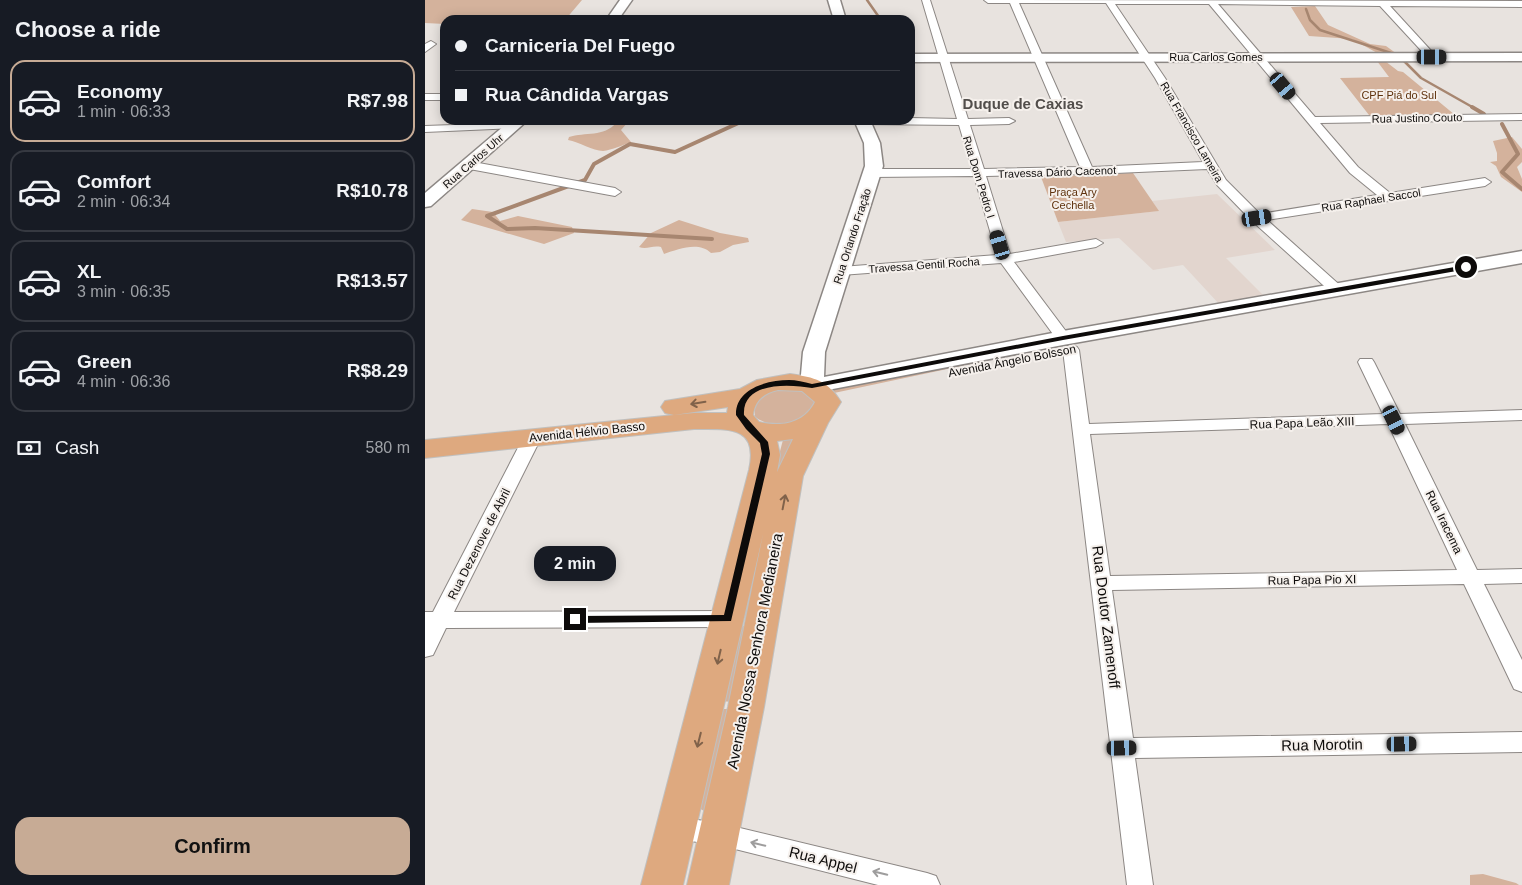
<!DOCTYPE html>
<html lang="en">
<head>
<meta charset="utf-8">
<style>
  body { margin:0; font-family:Arial,sans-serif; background:#242831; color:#f1f3f6; height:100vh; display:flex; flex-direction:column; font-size:19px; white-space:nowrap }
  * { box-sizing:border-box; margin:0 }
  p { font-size:16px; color:#9ea1a6 }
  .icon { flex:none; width:28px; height:28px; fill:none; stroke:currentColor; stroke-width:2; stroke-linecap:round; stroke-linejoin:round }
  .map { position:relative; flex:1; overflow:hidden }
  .side { display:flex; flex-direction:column; background:#171b24; width:425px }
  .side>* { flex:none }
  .top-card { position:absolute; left:15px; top:15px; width:475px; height:110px; border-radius:15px; box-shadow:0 2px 12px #0003; display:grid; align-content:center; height:110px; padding:0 15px; background:#171b24 }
  .end { position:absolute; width:22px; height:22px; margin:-11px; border:6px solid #0d0b0a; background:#fff; box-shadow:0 0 0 2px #fff }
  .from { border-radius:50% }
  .bubble { position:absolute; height:35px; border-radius:15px; background:#171b24; box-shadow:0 2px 12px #0003; font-size:16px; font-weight:800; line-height:35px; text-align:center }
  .car { position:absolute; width:15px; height:30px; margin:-15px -8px; border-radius:6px; box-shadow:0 0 4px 1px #0007; background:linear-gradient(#222 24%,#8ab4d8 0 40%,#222 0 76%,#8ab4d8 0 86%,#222 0) }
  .top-card b { display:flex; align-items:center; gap:18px; height:48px; font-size:19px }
  .top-card b+b { border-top:1px solid #363941 }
  .top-card i { width:12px; height:12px; background:#f1f3f6 }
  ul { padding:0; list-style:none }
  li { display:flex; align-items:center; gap:15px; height:82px; margin:0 10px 8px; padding:0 5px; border:2px solid #363941; border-radius:15px }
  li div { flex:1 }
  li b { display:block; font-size:19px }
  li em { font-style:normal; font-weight:800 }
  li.active { border-color:#c7ab95 }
  li>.icon { width:45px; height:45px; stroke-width:1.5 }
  h2 { padding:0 15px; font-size:22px; line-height:60px }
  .pay { display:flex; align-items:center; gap:12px; height:55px; padding:0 15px; font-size:19px }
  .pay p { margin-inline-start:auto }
  .action { display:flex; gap:10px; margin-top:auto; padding:10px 15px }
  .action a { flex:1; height:58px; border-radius:15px; background:#c7ab95; color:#111; font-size:20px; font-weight:800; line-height:58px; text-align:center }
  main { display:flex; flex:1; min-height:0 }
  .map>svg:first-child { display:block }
  .built { fill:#e2d5ce }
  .green { fill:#d4b29c }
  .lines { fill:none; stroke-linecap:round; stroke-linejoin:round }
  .stream-far1 { stroke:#a78670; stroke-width:2.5 }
  .stream { stroke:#a78670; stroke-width:4 }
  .street-casing { stroke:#8c8784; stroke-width:2 }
  .secondary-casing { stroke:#8c8784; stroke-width:3 }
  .primary-casing { stroke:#c0c0bf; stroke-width:2 }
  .street { fill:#fff; fill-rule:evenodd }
  .secondary { fill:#fff; fill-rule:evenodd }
  .primary { fill:#dea97f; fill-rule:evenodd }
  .oneway { stroke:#80624a }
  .oneway2 { stroke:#9e9d9d }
  .route { fill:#0d0b0a }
  .labels { text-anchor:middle; stroke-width:4; stroke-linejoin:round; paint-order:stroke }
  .far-street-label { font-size:11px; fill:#0d0b0a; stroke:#f5f0ec }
  .far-park-label { font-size:11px; fill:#5f320d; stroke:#f5f0ec }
  .street-label { font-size:12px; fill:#0d0b0a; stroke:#f5f0ec }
  .far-district-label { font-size:15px; font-weight:bold; fill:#524e4b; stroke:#f5f0ec }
  .near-street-label { font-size:15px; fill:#0d0b0a; stroke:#f5f0ec }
</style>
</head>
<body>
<main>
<section class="side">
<h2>Choose a ride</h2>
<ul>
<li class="active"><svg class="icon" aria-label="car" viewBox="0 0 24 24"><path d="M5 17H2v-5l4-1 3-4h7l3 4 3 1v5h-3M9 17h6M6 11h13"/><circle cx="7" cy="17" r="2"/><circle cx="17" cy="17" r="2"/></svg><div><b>Economy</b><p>1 min · 06:33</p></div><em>R$7.98</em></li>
<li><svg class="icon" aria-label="car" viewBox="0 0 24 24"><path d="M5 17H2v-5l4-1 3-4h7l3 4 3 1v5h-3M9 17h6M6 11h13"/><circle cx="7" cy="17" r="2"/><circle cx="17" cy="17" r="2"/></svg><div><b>Comfort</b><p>2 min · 06:34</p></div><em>R$10.78</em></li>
<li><svg class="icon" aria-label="car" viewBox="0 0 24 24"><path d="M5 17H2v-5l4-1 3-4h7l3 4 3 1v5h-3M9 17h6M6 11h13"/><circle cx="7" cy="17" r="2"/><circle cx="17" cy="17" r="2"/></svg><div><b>XL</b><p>3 min · 06:35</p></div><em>R$13.57</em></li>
<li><svg class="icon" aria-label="car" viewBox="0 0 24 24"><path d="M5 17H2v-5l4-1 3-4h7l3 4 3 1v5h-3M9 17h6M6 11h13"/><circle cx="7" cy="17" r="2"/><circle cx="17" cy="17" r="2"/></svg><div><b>Green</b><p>4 min · 06:36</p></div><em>R$8.29</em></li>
</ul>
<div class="pay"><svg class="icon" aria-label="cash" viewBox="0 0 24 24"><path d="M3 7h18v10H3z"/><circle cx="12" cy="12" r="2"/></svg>Cash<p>580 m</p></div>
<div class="action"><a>Confirm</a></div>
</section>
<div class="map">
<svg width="1097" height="885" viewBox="0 0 1097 885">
  <rect width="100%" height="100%" fill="#e8e3df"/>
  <path class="built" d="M792,194L850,250L801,258L840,297L795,305L758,265L728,270L694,238L641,242L633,222L733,211L727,201Z"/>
  <g class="green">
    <path d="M0,0H157L140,20H20V24L0,23Z"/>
    <path d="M890,6L903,25L945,44L961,46L972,54H954L927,39L884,36L866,7Z"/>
    <path d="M952,61H960L973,71L978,72L1030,115H944L915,78L964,77Z"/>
    <path d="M203,122L196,130L206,142C198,145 187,150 178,151C168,151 154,142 143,140L144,137C160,132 179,137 191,123Z"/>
    <path d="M1087,137L1097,149V162L1092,167L1097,179V192L1076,177L1071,166L1065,162L1072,161V153L1068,141Z"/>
    <path d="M708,173L734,211L633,222L616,177Z"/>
    <path d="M47,209L68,212L75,221L93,216L147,227L149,233L119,244L36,220Z"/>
    <path d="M254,220L295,233L323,238L324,242L308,245L295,252L286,253C274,241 253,249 239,254L236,247C227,245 222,250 214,247L226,233Z"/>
    <path d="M992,281L910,297L653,342Z"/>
    <path d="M603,352L409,393L406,385Z"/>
    <path d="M372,389C381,393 387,395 391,404C379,426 350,431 330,417L329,403C341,390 356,389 372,389Z"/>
    <path d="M378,434L324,612L320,611L321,581L359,436Z"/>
    <path d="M318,626L322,628L309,702L293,701L312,628Z"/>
    <path d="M293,709H307L285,808L279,811L274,808Z"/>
    <path d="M1058,874L1091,883L1094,885H1045V875Z"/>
  </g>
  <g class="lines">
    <g class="stream-far1">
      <path d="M442,0L456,20"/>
      <path d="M881,9L885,20L895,30L966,53"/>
      <path d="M979,61L996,78L1049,108"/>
    </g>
    <g class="stream">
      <path d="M1047,107L1059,114"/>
      <path d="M1077,124L1093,154L1077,172L1097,189"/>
      <path d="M287,239L110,228L82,229L62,216L160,180L169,164L205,144L250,152L320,120"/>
    </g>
    <g class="street-casing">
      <g id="street">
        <path d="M497,0H505L543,119L584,118L590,121L584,124L545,125L559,169L655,167L585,3H563L559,0L1097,1V7L965,6L1010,55V59H1004L955,6L793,4L890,117L1097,114V120L895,123L933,167L965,193L1060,178L1066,182L1060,186L842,220L918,288L920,291L918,294H908L827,221L792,185L782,169L668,174L663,176L658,174L561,176L585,254L671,239L678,243L671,247L589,262L646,338L643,341H633L576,263L416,275L409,271L416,267L572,255L549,176L447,177L441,173L447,169H547L534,125L438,124L432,121L485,120V118L532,119ZM594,3H681L730,78L778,162L667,167ZM690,4H784L925,173L952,195L835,214L801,180L740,78Z"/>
        <path d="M6,41L11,44L0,52V44Z"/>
        <rect x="0" y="94" width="20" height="6"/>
        <path d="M88,123L92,124L94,126L92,128L0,132V126Z"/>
        <path d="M43,161L190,188L196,192L190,196L39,168L37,165Z"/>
        <path d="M646,345L652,347L654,350L664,424L958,414L933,362L935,359H947L949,362L975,414L1097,410V420L980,424L1052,570L1097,569V583L1059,584L1097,660V692L1089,689L1039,584L687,590L708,738L1097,732V752L710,758L728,885H702L638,350L640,347ZM963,424L1032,570L685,576L665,434Z"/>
        <path d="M107,433L113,434L116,438L29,612L303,611L310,613L314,619L310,625L303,627L21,628L8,655L0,657V612H8L98,438L101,434Z"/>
        <path d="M251,817L294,823L502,873L511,876L515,885H453L294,845L251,839L242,836L238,828L242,820Z"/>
      </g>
    </g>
    <g class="secondary-casing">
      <g id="secondary">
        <path d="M195,0H207L193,20H181Z"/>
        <path d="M403,0H415L421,20H409Z"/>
        <path d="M1097,53V61L485,62V54Z"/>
        <path d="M86,120H103L6,206L0,207V193Z"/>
        <path d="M429,120H445L455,143L458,166L400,352L399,377L638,331L1097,251V263L638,345L387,393L379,391L375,386L378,352L440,166L439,143Z"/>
      </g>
    </g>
    <g class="primary-casing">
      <path id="primary" d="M365,374C390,377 403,381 416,402L403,423L378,476L339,707L304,885H262L303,707L338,534L258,885H216L324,470C334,425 303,429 269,429L0,458V440L269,413H302L303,407L249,415L240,413L236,407L240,401L315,389L332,380ZM353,390L377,391L390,402C379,424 356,427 334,422L328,415C330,400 339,393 353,390ZM368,439L352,472L355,455L352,441Z"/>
    </g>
    <use href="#street" class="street"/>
    <use href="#secondary" class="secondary"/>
    <use href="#primary" class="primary"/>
  </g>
  <defs><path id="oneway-shaft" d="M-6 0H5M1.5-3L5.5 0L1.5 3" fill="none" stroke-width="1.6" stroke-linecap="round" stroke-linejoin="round" transform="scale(1.25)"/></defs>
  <g class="oneway">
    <use href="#oneway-shaft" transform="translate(273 403) rotate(171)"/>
    <use href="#oneway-shaft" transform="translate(359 502) rotate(-79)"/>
    <use href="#oneway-shaft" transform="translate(294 657) rotate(103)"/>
    <use href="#oneway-shaft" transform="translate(274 740) rotate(104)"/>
  </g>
  <g class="oneway2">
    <use href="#oneway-shaft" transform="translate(333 844) rotate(-166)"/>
    <use href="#oneway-shaft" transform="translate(455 873) rotate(-166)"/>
  </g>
  <path class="route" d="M1041,265L1044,267L1043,269L638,340L387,388C365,384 317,381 319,415L343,442L345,454L306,621L150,623L145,619L150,616L299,615L337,454L335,443L321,429L311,415C310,389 342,380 364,380C371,380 379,382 387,384L638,336Z"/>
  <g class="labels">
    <g class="far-street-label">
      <text x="791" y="61">Rua Carlos Gomes</text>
      <text transform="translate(992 118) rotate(-1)" y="4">Rua Justino Couto</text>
      <text transform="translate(767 132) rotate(60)" y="4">Rua Francisco Lameira</text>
      <text transform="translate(48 161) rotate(-41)" y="4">Rua Carlos Uhr</text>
      <text transform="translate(632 172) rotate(-2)" y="4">Travessa Dário Cacenot</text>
      <text transform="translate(554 177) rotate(73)" y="4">Rua Dom Pedro I</text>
      <text transform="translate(946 200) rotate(-9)" y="4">Rua Raphael Saccol</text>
      <text transform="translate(427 236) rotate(-72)" y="4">Rua Orlando Fração</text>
      <text transform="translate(499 265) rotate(-4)" y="4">Travessa Gentil Rocha</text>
    </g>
    <g class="far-park-label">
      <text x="974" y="99">CPF Piá do Sul</text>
      <text x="648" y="196">Praça Ary<tspan x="648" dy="13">Cechella</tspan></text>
    </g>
    <g class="street-label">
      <text transform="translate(587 361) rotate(-11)" y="4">Avenida Ângelo Bolsson</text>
      <text transform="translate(877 423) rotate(-2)" y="4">Rua Papa Leão XIII</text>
      <text transform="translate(162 432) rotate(-6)" y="4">Avenida Hélvio Basso</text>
      <text transform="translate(1019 522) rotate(64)" y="4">Rua Iracema</text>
      <text transform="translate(54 544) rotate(-63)" y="4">Rua Dezenove de Abril</text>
      <text transform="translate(887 580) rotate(-1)" y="4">Rua Papa Pio XI</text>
    </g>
    <g class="far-district-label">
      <text x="598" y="109">Duque de Caxias</text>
    </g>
    <g class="near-street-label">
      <text transform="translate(681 617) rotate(83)" y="5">Rua Doutor Zamenoff</text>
      <text transform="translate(330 651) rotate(-79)" y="5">Avenida Nossa Senhora Medianeira</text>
      <text transform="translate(897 745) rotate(-1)" y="5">Rua Morotin</text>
      <text transform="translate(398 860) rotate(14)" y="5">Rua Appel</text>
    </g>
  </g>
</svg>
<i class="end from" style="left:1041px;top:267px"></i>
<i class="end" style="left:150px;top:619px"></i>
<div class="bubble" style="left:109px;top:546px;width:82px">2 min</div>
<i class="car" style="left:1007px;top:57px;rotate:90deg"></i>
<i class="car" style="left:858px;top:86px;rotate:140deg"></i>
<i class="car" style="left:832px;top:218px;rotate:81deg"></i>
<i class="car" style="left:575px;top:245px;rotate:343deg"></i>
<i class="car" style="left:969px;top:420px;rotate:154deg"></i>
<i class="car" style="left:977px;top:744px;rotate:89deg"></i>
<i class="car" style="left:697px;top:748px;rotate:89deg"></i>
<div class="top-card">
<b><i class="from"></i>Carniceria Del Fuego</b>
<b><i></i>Rua Cândida Vargas</b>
</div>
</div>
</main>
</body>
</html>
